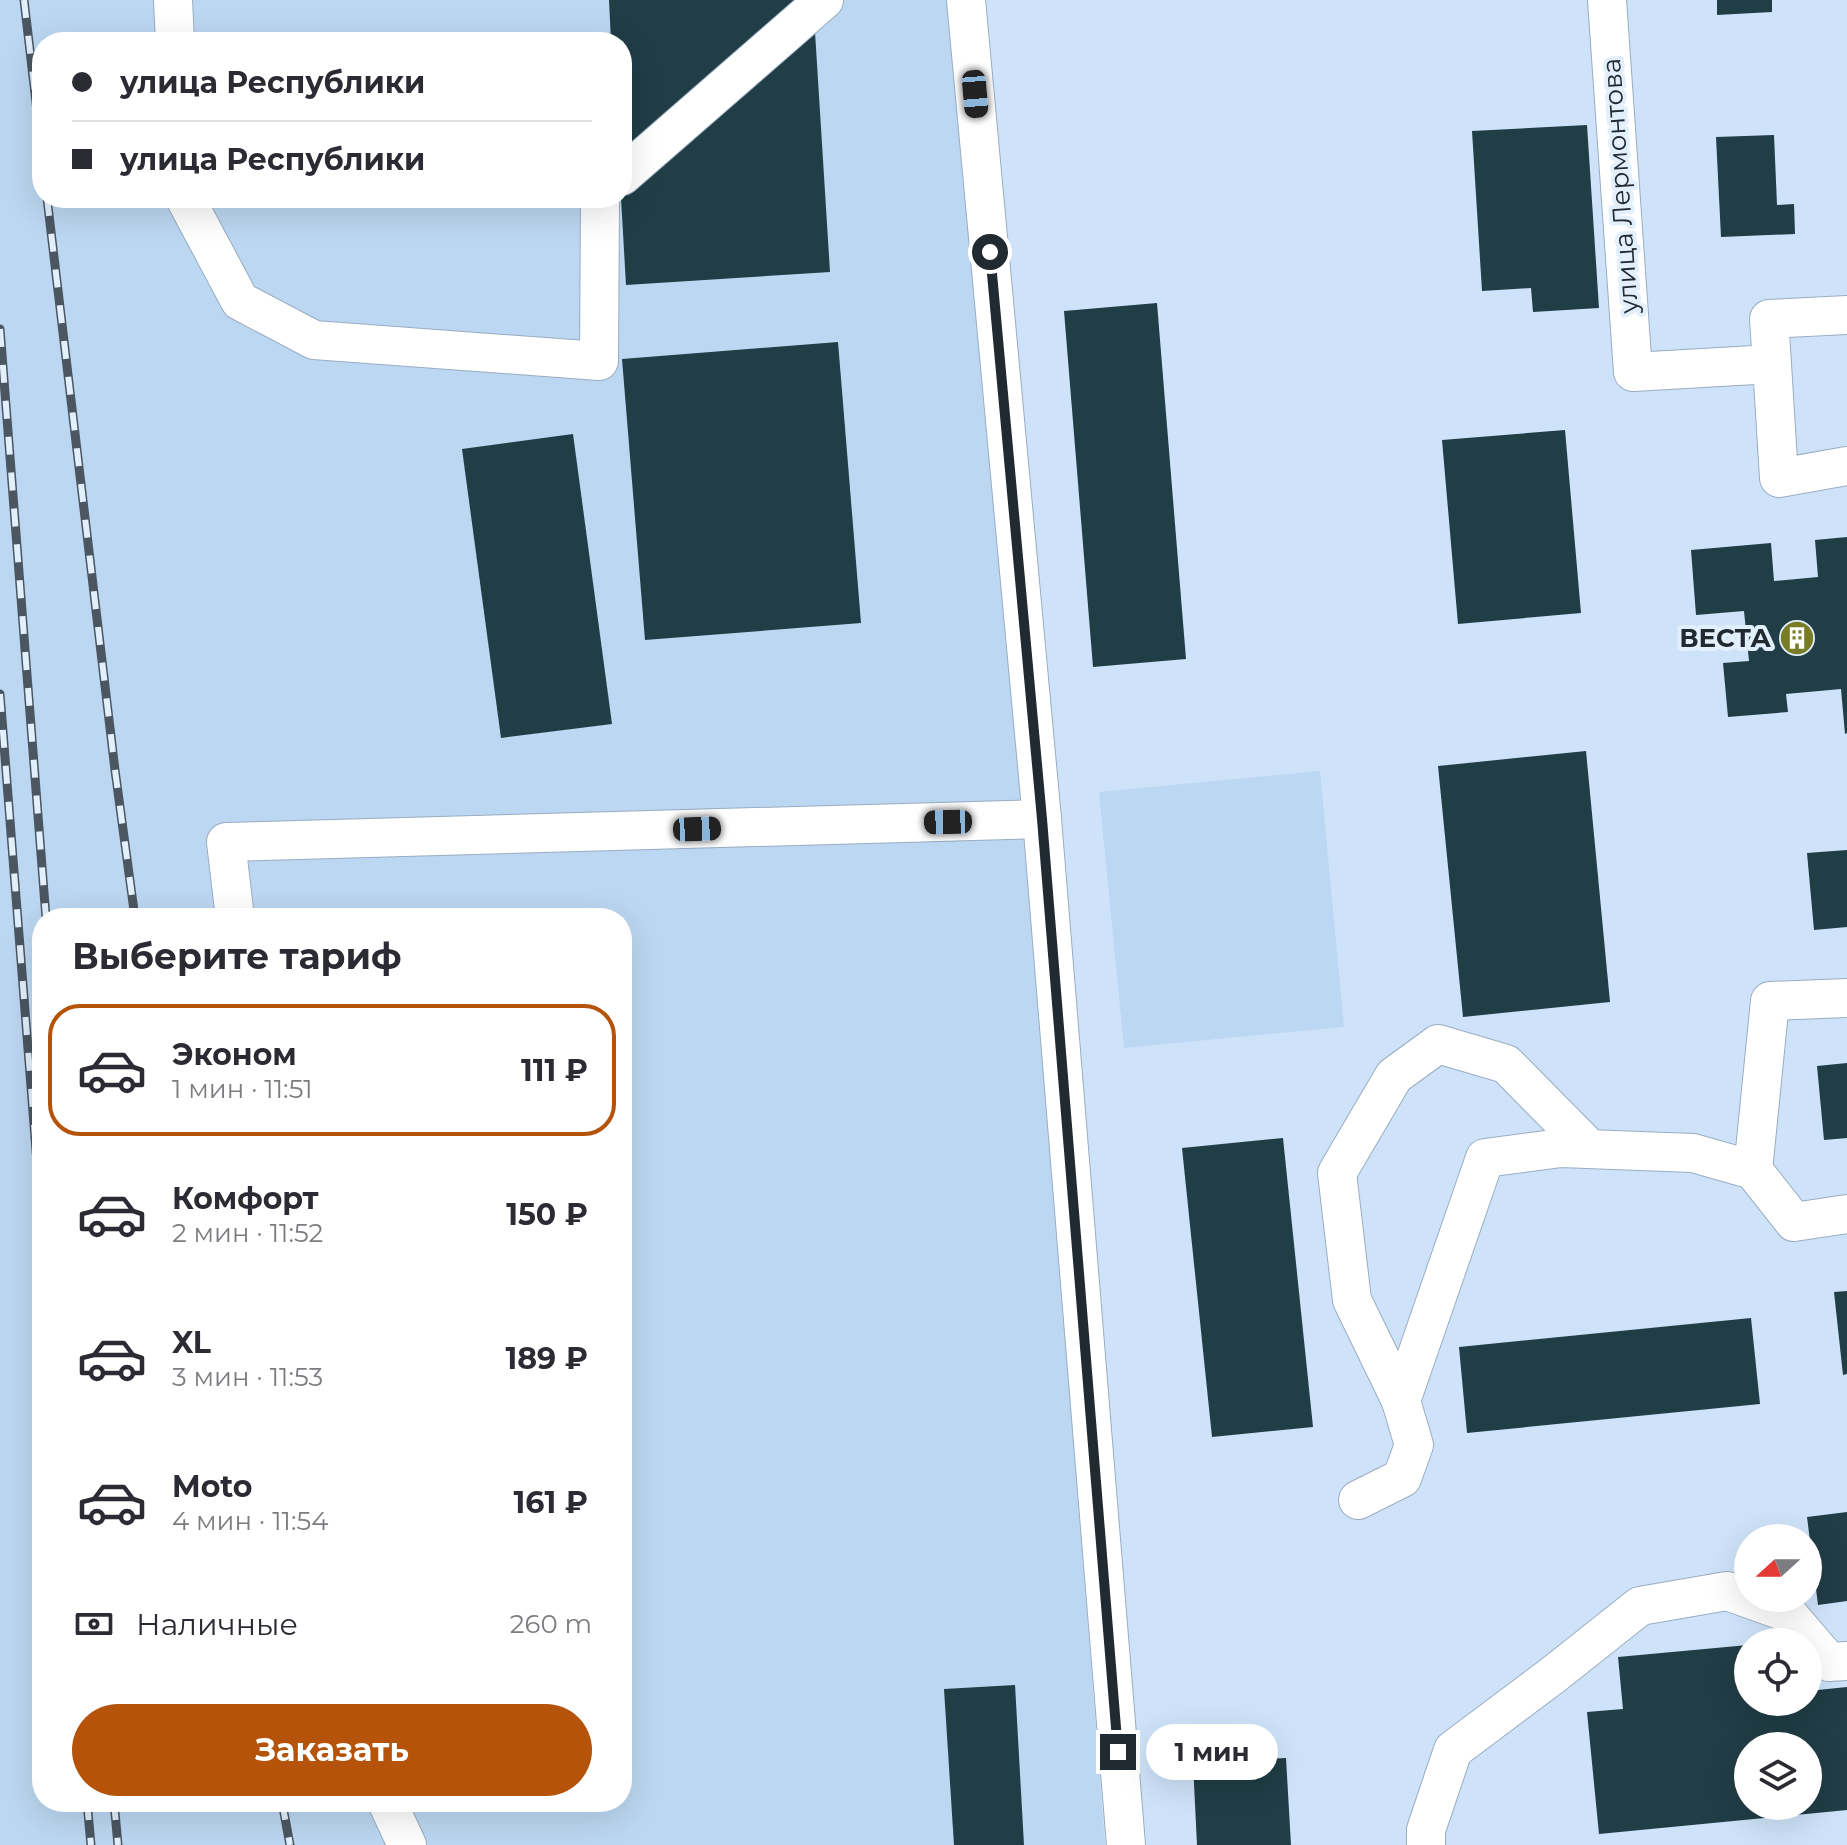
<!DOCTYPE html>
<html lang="ru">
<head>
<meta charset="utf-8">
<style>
  body { margin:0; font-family:Montserrat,sans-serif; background:#f2f2f3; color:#2b2b33; height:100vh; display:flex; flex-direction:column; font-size:30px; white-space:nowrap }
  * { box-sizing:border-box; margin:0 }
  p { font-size:26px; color:#7c7c81 }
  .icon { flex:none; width:44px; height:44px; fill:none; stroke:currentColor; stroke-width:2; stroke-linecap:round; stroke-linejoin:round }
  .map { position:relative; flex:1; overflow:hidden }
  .side { position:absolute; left:32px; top:908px; width:600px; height:904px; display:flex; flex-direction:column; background:#fff; border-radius:32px; box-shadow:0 8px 32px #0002 }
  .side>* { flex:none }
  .hud { position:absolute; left:32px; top:32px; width:600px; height:176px; border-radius:32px; box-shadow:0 8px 32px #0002; display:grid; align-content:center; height:176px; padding:0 40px; background:#fff }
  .needle { width:52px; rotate:249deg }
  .controls { position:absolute; left:1734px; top:1524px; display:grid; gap:16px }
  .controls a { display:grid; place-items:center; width:88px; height:88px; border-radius:50%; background:#fff; box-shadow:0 8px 32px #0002; font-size:40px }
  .end { position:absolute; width:36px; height:36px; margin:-18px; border:10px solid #212931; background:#fff; box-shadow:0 0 0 4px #fff }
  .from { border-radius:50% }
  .bubble { position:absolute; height:56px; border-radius:28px; background:#fff; box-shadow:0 8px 32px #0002; font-size:26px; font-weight:700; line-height:56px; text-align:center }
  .car { position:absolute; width:24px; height:48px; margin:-24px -12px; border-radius:10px; box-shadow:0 0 6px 2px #0007; background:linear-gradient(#222 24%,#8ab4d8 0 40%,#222 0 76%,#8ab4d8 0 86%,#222 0) }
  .hud b { display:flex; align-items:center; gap:28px; height:76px; font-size:30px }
  .hud b+b { border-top:2px solid #e1e1e2 }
  .hud i { width:20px; height:20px; background:#2b2b33 }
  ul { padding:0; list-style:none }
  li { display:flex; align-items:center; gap:24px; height:132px; margin:0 16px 12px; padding:0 24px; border:4px solid transparent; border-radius:32px }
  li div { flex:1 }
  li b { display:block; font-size:30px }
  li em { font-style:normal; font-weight:700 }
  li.active { border-color:#b45309 }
  li>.icon { width:72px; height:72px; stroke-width:1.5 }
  h2 { padding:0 40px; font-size:36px; line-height:96px }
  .pay { display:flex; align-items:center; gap:20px; height:88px; padding:0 40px; font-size:30px }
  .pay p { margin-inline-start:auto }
  .primary-button { display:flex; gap:16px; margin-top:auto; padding:16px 40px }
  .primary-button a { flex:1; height:92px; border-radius:48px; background:#b45309; color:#fff; font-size:32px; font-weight:700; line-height:92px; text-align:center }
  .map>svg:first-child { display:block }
  .built { fill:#bcd7f2; fill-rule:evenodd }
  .building { fill:#213d46; fill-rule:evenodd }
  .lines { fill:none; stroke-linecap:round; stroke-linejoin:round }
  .minor-casing { stroke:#99adc2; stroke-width:40 }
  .minor { stroke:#fff; stroke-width:38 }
  .rail-casing { stroke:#4b5661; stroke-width:9 }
  .rail { stroke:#e2effc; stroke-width:6; stroke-dasharray:18; stroke-linecap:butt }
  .route { stroke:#212931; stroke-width:10 }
  .labels { text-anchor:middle; stroke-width:8; stroke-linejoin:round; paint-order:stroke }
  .street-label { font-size:26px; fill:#212931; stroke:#e2effc }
  .poi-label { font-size:26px; font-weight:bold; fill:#212931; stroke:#e2effc; text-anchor:end }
</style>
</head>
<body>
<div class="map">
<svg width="1847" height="1845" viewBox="0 0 1847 1845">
  <rect width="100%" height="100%" fill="#cee3f9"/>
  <g class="built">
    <path d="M0,0H961L1105,1845H0ZM42,42H622V198H42ZM42,918H622V1802H42Z"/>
    <path d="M1320,771L1344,1027L1124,1048L1099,792Z"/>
  </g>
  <g class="building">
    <path d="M609,0H813L830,272L626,285L621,198L622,42H611Z"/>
    <path d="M1717,0H1772V12L1717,15Z"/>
    <path d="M1587,125L1599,308L1533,312L1531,288L1482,291L1472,131Z"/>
    <path d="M1774,135L1777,205L1794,204L1795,234L1721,237L1716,137Z"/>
    <path d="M1157,303L1186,659L1093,667L1064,311Z"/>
    <path d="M838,342L861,623L645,640L622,359Z"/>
    <path d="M1565,430L1581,613L1458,624L1442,440Z"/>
    <path d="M573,434L612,724L501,738L462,449Z"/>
    <path d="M1847,537V733L1845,734L1841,689L1786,694L1788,712L1728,717L1723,663L1749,661L1744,611L1696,615L1691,550L1771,543L1774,581L1818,577L1815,540Z"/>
    <path d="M1586,751L1610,1002L1463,1017L1438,766Z"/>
    <path d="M1847,850V927L1814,930L1807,853Z"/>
    <path d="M1847,1063V1138L1824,1140L1817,1066Z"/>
    <path d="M1283,1138L1313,1427L1212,1437L1182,1148Z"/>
    <path d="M1847,1291V1374L1843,1375L1834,1292Z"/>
    <path d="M1751,1318L1760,1404L1467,1433L1459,1347Z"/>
    <path d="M1847,1512V1601L1818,1605L1807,1517Z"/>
    <path d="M1748,1645V1702H1808V1691L1847,1687V1810L1599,1834L1587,1712L1623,1709L1618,1657ZM1748,1746H1808V1806H1748Z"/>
    <path d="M1015,1685L1024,1845H954L944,1689Z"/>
    <path d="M1286,1758L1291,1845H1197L1193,1763Z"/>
  </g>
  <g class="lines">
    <g class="minor-casing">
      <g id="minor">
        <path d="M173,0L175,42"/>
        <path d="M966,0L1042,819L1126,1845"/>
        <path d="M1607,0L1633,372L1772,364L1769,319L1847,315"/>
        <path d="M622,176L824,0"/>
        <path d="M185,198L240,301L314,340L599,361L600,198"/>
        <path d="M1772,364L1779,478L1847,466"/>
        <path d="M235,918L226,842L1042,819"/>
        <path d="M1753,1170L1770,1001L1847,998"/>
        <path d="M1401,1401L1485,1158L1561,1148L1693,1153L1753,1170L1794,1222L1847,1214"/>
        <path d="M1358,1500L1402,1478L1414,1445L1401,1401L1352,1300L1337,1173L1394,1076L1438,1044L1506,1064L1590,1149"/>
        <path d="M387,1802L407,1845"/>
        <path d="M1426,1845V1830L1453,1750L1553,1675L1640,1606L1727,1591L1786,1612L1829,1662L1847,1661"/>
      </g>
    </g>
    <use href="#minor" class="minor"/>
    <g class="rail-casing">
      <g id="rail">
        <path d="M24,0L42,153"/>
        <path d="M47,198L115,770L135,918"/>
        <path d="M0,329L46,918"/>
        <path d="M0,694L42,1226"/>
        <path d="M87,1802L91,1845"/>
        <path d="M114,1802L118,1845"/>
        <path d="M282,1802L290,1845"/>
      </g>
    </g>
    <use href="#rail" class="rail"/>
  </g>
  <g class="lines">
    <path class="route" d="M990,252L1042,819L1118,1752"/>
  </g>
  <defs>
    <g id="building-disc" transform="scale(1.8)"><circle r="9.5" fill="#777c25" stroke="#e2effc"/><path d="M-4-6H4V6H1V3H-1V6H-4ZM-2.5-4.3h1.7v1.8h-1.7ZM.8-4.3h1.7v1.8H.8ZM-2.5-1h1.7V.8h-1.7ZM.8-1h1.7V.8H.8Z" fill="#fff"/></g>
  </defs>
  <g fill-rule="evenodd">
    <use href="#building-disc" x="1797" y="638"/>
  </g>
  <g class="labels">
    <g class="street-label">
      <text transform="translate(1620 186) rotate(-94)" y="9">улица Лермонтова</text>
    </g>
    <g class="poi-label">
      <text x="1771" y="647">ВЕСТА</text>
    </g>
  </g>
</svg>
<div class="controls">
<a><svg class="needle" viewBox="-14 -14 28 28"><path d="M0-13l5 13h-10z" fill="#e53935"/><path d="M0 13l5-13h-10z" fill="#7c7c81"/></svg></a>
<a><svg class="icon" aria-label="locate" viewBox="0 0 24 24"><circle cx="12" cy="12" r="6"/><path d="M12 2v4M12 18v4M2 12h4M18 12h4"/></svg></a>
<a><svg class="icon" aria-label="layers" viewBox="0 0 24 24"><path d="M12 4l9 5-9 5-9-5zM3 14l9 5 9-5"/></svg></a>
</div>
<i class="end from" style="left:990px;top:252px"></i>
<i class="end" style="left:1118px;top:1752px"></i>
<div class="bubble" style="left:1146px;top:1724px;width:132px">1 мин</div>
<i class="car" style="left:975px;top:94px;rotate:175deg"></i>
<i class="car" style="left:948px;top:822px;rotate:269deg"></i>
<i class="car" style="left:697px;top:829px;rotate:88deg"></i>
<div class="hud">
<b><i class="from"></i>улица Республики</b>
<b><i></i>улица Республики</b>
</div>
<section class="side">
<h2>Выберите тариф</h2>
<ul>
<li class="active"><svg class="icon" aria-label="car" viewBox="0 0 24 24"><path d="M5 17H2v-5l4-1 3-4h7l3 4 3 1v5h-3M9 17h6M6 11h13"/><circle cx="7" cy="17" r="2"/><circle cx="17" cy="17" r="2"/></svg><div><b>Эконом</b><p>1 мин · 11:51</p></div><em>111 ₽</em></li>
<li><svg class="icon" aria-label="car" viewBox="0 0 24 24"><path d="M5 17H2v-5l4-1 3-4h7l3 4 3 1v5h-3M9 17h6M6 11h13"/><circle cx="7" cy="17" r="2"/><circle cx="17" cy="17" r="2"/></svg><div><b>Комфорт</b><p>2 мин · 11:52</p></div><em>150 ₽</em></li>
<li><svg class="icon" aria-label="car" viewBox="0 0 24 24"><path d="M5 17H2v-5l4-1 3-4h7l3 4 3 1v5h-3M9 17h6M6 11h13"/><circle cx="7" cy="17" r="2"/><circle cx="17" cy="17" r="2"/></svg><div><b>XL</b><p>3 мин · 11:53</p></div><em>189 ₽</em></li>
<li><svg class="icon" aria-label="car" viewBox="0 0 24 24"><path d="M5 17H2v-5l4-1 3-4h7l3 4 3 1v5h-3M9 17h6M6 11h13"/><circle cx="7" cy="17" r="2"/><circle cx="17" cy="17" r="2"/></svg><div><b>Moto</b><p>4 мин · 11:54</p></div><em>161 ₽</em></li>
</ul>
<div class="pay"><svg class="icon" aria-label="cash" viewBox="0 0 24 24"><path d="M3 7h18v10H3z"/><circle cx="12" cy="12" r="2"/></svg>Наличные<p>260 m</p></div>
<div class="primary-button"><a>Заказать</a></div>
</section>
</div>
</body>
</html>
